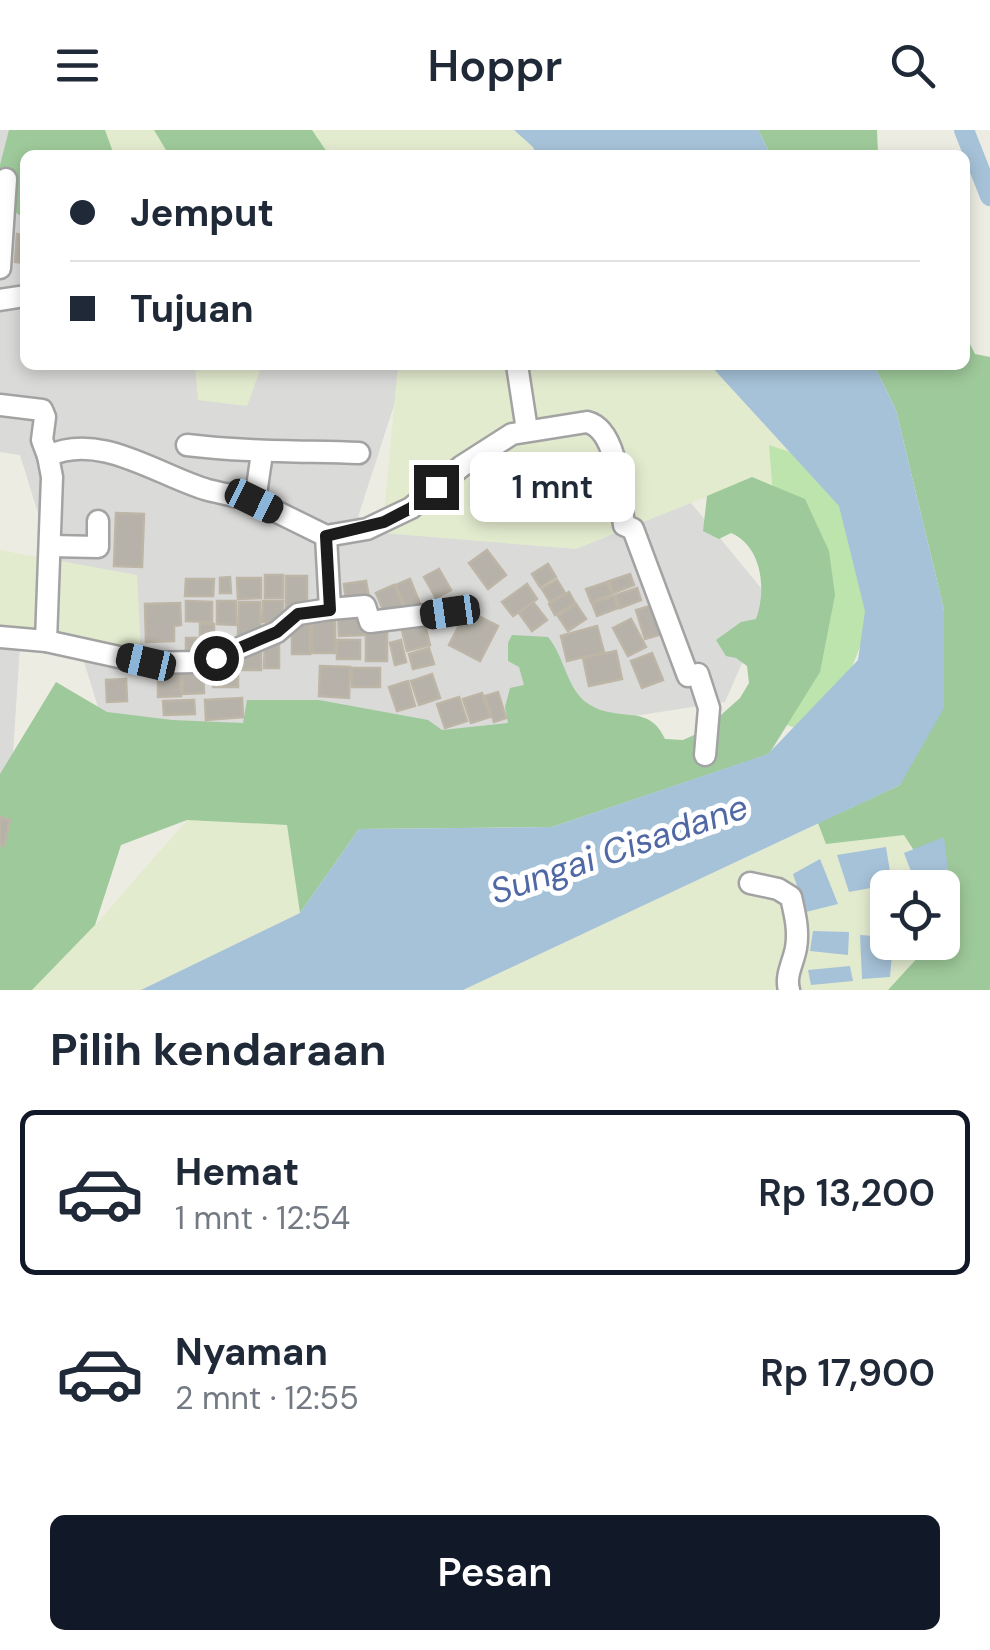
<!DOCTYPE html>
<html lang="id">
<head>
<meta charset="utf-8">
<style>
  body { margin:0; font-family:"DM Sans",sans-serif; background:#f6f6f7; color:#1f2937; height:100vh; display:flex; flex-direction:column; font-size:38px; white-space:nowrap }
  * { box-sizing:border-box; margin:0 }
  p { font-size:32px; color:#747a83 }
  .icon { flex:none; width:55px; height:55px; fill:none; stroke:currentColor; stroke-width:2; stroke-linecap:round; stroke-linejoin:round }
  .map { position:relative; height:860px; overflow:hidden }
  .sheet { display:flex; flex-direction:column; background:#fff; flex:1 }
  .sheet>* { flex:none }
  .banner { position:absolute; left:20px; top:20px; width:950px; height:220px; border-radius:15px; box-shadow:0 5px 15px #0003; display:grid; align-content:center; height:220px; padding:0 50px; background:#fff }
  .tools { position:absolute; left:870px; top:740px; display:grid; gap:20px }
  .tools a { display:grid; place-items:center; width:90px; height:90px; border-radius:15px; background:#fff; box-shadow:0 5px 15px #0003; font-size:50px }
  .end { position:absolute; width:45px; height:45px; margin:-22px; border:12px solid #1c1c1c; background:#fff; box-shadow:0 0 0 5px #fff }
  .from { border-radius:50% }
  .bubble { position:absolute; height:70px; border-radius:15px; background:#fff; box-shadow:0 5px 15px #0003; font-size:32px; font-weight:600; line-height:70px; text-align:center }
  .car { position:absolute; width:30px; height:60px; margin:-30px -15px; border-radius:12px; box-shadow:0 0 8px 2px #0007; background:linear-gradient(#222 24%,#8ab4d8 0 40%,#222 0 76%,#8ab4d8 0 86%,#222 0) }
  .banner b { display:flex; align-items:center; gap:35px; height:95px; font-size:38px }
  .banner b+b { border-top:2px solid #e0e1e3 }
  .banner i { width:25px; height:25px; background:#1f2937 }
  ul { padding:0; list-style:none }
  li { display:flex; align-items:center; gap:30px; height:165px; margin:0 20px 15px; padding:0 30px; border:5px solid transparent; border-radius:15px }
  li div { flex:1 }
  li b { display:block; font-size:38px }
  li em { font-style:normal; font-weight:600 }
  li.selected { border-color:#111827 }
  li>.icon { width:90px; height:90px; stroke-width:1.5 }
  h2 { padding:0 50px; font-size:45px; line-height:120px }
  .button { display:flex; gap:20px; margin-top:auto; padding:20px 50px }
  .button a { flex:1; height:115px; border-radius:15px; background:#111827; color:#fff; font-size:40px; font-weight:600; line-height:115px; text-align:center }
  header { display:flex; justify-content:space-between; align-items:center; height:130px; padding:0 50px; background:#fff; font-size:45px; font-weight:600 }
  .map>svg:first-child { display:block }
  .residential { fill:#dadad9 }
  .farmland { fill:#e3ebcf }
  .grass { fill:#bce4ac }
  .forest { fill:#9ec99a }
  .water { fill:#a6c2d8 }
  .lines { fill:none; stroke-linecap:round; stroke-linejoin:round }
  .canal { stroke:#a6c2d8; stroke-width:20 }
  .building { fill:#b6b2a9; stroke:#bdb5a6; stroke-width:2.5 }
  .street-casing { stroke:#a3a3a3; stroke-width:25 }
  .street { stroke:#fff; stroke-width:20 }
  .route { stroke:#1c1c1c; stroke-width:12 }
  .labels { text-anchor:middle; stroke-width:10; stroke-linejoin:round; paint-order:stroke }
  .water-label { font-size:35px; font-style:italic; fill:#5069a4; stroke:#fff }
</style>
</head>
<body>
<header><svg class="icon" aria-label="menu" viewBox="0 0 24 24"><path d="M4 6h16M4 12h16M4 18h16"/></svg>Hoppr<svg class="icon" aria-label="search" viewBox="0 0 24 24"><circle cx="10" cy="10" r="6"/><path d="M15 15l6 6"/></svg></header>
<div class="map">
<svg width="990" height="860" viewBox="0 0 990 860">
  <rect width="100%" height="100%" fill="#edece3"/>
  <g class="residential">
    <path d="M0,0H38L25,25V235H407L358,387L450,407L655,329L770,469L725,572L595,592L422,602L102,590L20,325L0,322Z"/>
    <path d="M0,498L21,501L0,823Z"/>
  </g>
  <g class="farmland">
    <path d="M89,0H168L185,25H88Z"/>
    <path d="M290,0H526L542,25H334L332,18L319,25Z"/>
    <path d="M195,235H262L247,276L198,270Z"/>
    <path d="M398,235H719L841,357L802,411L716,363L576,419L382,403Z"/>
    <path d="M0,420L137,445L141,521L0,506Z"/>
    <path d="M900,655L917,757L888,758V812L927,813L935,860H463Z"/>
    <path d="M187,690L287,695L300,783L143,860H32L95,795Z"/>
  </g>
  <path class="grass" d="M769,315L838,338L875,479L840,567L803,601L787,595L815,514L773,364Z"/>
  <g class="forest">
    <path d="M9,0H105L114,25H25V89L0,71V35Z"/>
    <path d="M154,0H312L329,25H169Z"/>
    <path d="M758,0H877L878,25H771Z"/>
    <path d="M965,204L975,224L990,227V860H888L931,813L942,812L943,791L950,778L943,766L942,758L937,757L904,705L826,714L818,693L900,655L944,480L896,280L874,235H965Z"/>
    <path d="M752,347L805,369L829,421L835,465L820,542L769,624L552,697L359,699L300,783L287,695L187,690L121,715L95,795L32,860H0V644L56,552L107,582L172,590L243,593L247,570H319L428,590L442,600L508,593L505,577L510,558L524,555L519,537L508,531V513L512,505L548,507C565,527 567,562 590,575C621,593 649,573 665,609L683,610L703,601L740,568L749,553L747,536L736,528L726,526L716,510L741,492L756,489C767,460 762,416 731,403L719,409L703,401L707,366Z"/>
  </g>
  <g class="water">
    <path d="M514,0H758L771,25H536L533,17Z"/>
    <path d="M710,235H874L896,280L944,480V578L900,655L463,860H141L300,783L359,699L552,697L768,624L858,530L865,481L839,376Z"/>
    <path d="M944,707L949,747L917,757L904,723Z"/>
    <path d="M886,717L892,754L849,762L837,725Z"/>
    <path d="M820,729L838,774L806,782L793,744Z"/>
    <path d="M813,801L849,802L848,825L810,821Z"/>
    <path d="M860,805L887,807L888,812L893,813L890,847L862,849Z"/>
    <path d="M850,836L853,851L811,855L808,840Z"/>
  </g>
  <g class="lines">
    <path class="canal" d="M964,0L990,66"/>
  </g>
  <g class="building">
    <path d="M17,104L25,105V133L15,132Z"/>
    <path d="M116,383L144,384L142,437L114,436Z"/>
    <path d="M487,420L506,445L488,459L469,433Z"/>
    <path d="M548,434L556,447L540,457L532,444Z"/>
    <path d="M439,439L451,460L436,468L424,447Z"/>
    <path d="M630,444L634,455L613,463L609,451Z"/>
    <rect x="265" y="445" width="18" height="23"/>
    <rect x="286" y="446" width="21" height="35"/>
    <path d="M230,447L231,463H220V448Z"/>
    <path d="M237,448H261V468L238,469Z"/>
    <path d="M186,449H214L213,466H185Z"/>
    <path d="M410,449L423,481L410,487L396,455Z"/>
    <path d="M557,450L565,463L550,472L542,459Z"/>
    <path d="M366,451L370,473L347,477L344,454Z"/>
    <path d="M607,452L612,464L591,472L586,459Z"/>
    <path d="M527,454L537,469L513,486L502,472Z"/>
    <path d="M394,455L405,482L387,489L376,463Z"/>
    <path d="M637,458L641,470L620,478L616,465Z"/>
    <path d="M569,462L575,473L555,485L549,474Z"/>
    <path d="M614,466L618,478L597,486L592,473Z"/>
    <path d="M186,471L212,472V492L186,491Z"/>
    <path d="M217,471H236V495L217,494Z"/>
    <path d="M263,471H283L282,492H262Z"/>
    <path d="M239,472H260V506L238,505Z"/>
    <path d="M533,472L547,490L532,501L519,483Z"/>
    <path d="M180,473L181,495L174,496V511L146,512L145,474Z"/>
    <path d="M576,474L586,489L568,501L558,486Z"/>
    <path d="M657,474L666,503L645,509L636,480Z"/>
    <path d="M467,480L498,496L480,531L449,515Z"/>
    <path d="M363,482L364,505L339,506L338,483Z"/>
    <rect x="312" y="484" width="23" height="39"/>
    <path d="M631,489L646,517L628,526L613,498Z"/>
    <path d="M424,491L430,515L407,521L401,496Z"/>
    <rect x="200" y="494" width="14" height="29"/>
    <rect x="292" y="494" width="18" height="30"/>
    <rect x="366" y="494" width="21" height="37"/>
    <path d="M597,496L604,522L567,531L561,506Z"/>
    <rect x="186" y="508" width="13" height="16"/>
    <path d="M265,510L279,511V538H264Z"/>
    <rect x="337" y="510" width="23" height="19"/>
    <path d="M401,510L406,532L395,535L390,513Z"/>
    <path d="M429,518L434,534L413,539L409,524Z"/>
    <rect x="240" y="521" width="21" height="19"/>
    <path d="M616,521L622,549L589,556L583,528Z"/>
    <path d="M652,523L663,550L642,558L631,531Z"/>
    <rect x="213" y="532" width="25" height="25"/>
    <path d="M203,536L204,563L183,564L182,537Z"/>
    <path d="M320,536L350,537L349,568L319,566Z"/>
    <path d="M180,537L181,566L158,567V538Z"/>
    <rect x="352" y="538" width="28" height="19"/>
    <path d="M432,544L440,568L419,575L411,551Z"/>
    <path d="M126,549L127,571L107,572L106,550Z"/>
    <path d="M408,551L415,576L397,581L389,557Z"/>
    <path d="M498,562L506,588L494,592L485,566Z"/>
    <path d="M482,563L490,587L471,593L463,569Z"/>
    <path d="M459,567L467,591L445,598L437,574Z"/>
    <path d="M242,568L243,587L206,590L205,570Z"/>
    <path d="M194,570L195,584L164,585L163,571Z"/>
    <path d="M0,687L10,690L4,716L0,715Z"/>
  </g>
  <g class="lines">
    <g class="street-casing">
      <g id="street">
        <path d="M0,138L6,49"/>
        <path d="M0,170L25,166"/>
        <path d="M517,235L527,300"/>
        <path d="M0,275L42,280L45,287L42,310L48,326"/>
        <path d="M187,315C244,322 300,321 359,323"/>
        <path d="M326,406L367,399L411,378L462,336L512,304L587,292C619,300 620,367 624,395L633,399L688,546L698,544L709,578L705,625"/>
        <path d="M50,416L98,417V391"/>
        <path d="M330,479L365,476L370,492L450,482"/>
        <path d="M0,507L46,511L146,533L195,532L216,528L277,502L298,484L330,479L326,406L255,371"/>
        <path d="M46,511L52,347L48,326C100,301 159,346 208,360C223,364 239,366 255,371L262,323"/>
        <path d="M750,753L778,759L791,767C795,785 799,800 796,818C793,834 785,845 789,860"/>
      </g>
    </g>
    <use href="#street" class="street"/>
  </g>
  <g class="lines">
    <path class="route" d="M216,528L277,502L298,484L330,480L326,406L384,392L411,378L436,357"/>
  </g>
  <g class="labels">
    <g class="water-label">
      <text transform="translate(619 719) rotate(-19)" y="12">Sungai Cisadane</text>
    </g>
  </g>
</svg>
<div class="tools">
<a><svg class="icon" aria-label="locate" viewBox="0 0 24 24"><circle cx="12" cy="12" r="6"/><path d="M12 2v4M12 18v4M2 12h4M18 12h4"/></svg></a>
</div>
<i class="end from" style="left:216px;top:528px"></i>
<i class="end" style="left:436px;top:357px"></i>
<div class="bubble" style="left:470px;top:322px;width:165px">1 mnt</div>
<i class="car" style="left:254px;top:371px;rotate:116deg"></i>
<i class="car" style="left:450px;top:482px;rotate:262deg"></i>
<i class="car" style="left:146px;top:532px;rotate:283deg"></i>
<div class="banner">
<b><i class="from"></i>Jemput</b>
<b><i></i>Tujuan</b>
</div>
</div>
<section class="sheet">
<h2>Pilih kendaraan</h2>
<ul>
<li class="selected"><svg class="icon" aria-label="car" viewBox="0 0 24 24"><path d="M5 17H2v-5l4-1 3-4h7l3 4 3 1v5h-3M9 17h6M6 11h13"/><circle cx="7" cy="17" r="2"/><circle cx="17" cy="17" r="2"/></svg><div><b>Hemat</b><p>1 mnt · 12:54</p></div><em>Rp 13,200</em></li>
<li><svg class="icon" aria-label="car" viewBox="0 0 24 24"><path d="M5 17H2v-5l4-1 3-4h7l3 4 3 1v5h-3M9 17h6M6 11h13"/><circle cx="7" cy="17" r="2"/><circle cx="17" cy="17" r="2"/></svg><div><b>Nyaman</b><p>2 mnt · 12:55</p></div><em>Rp 17,900</em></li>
</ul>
<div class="button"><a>Pesan</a></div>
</section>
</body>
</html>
